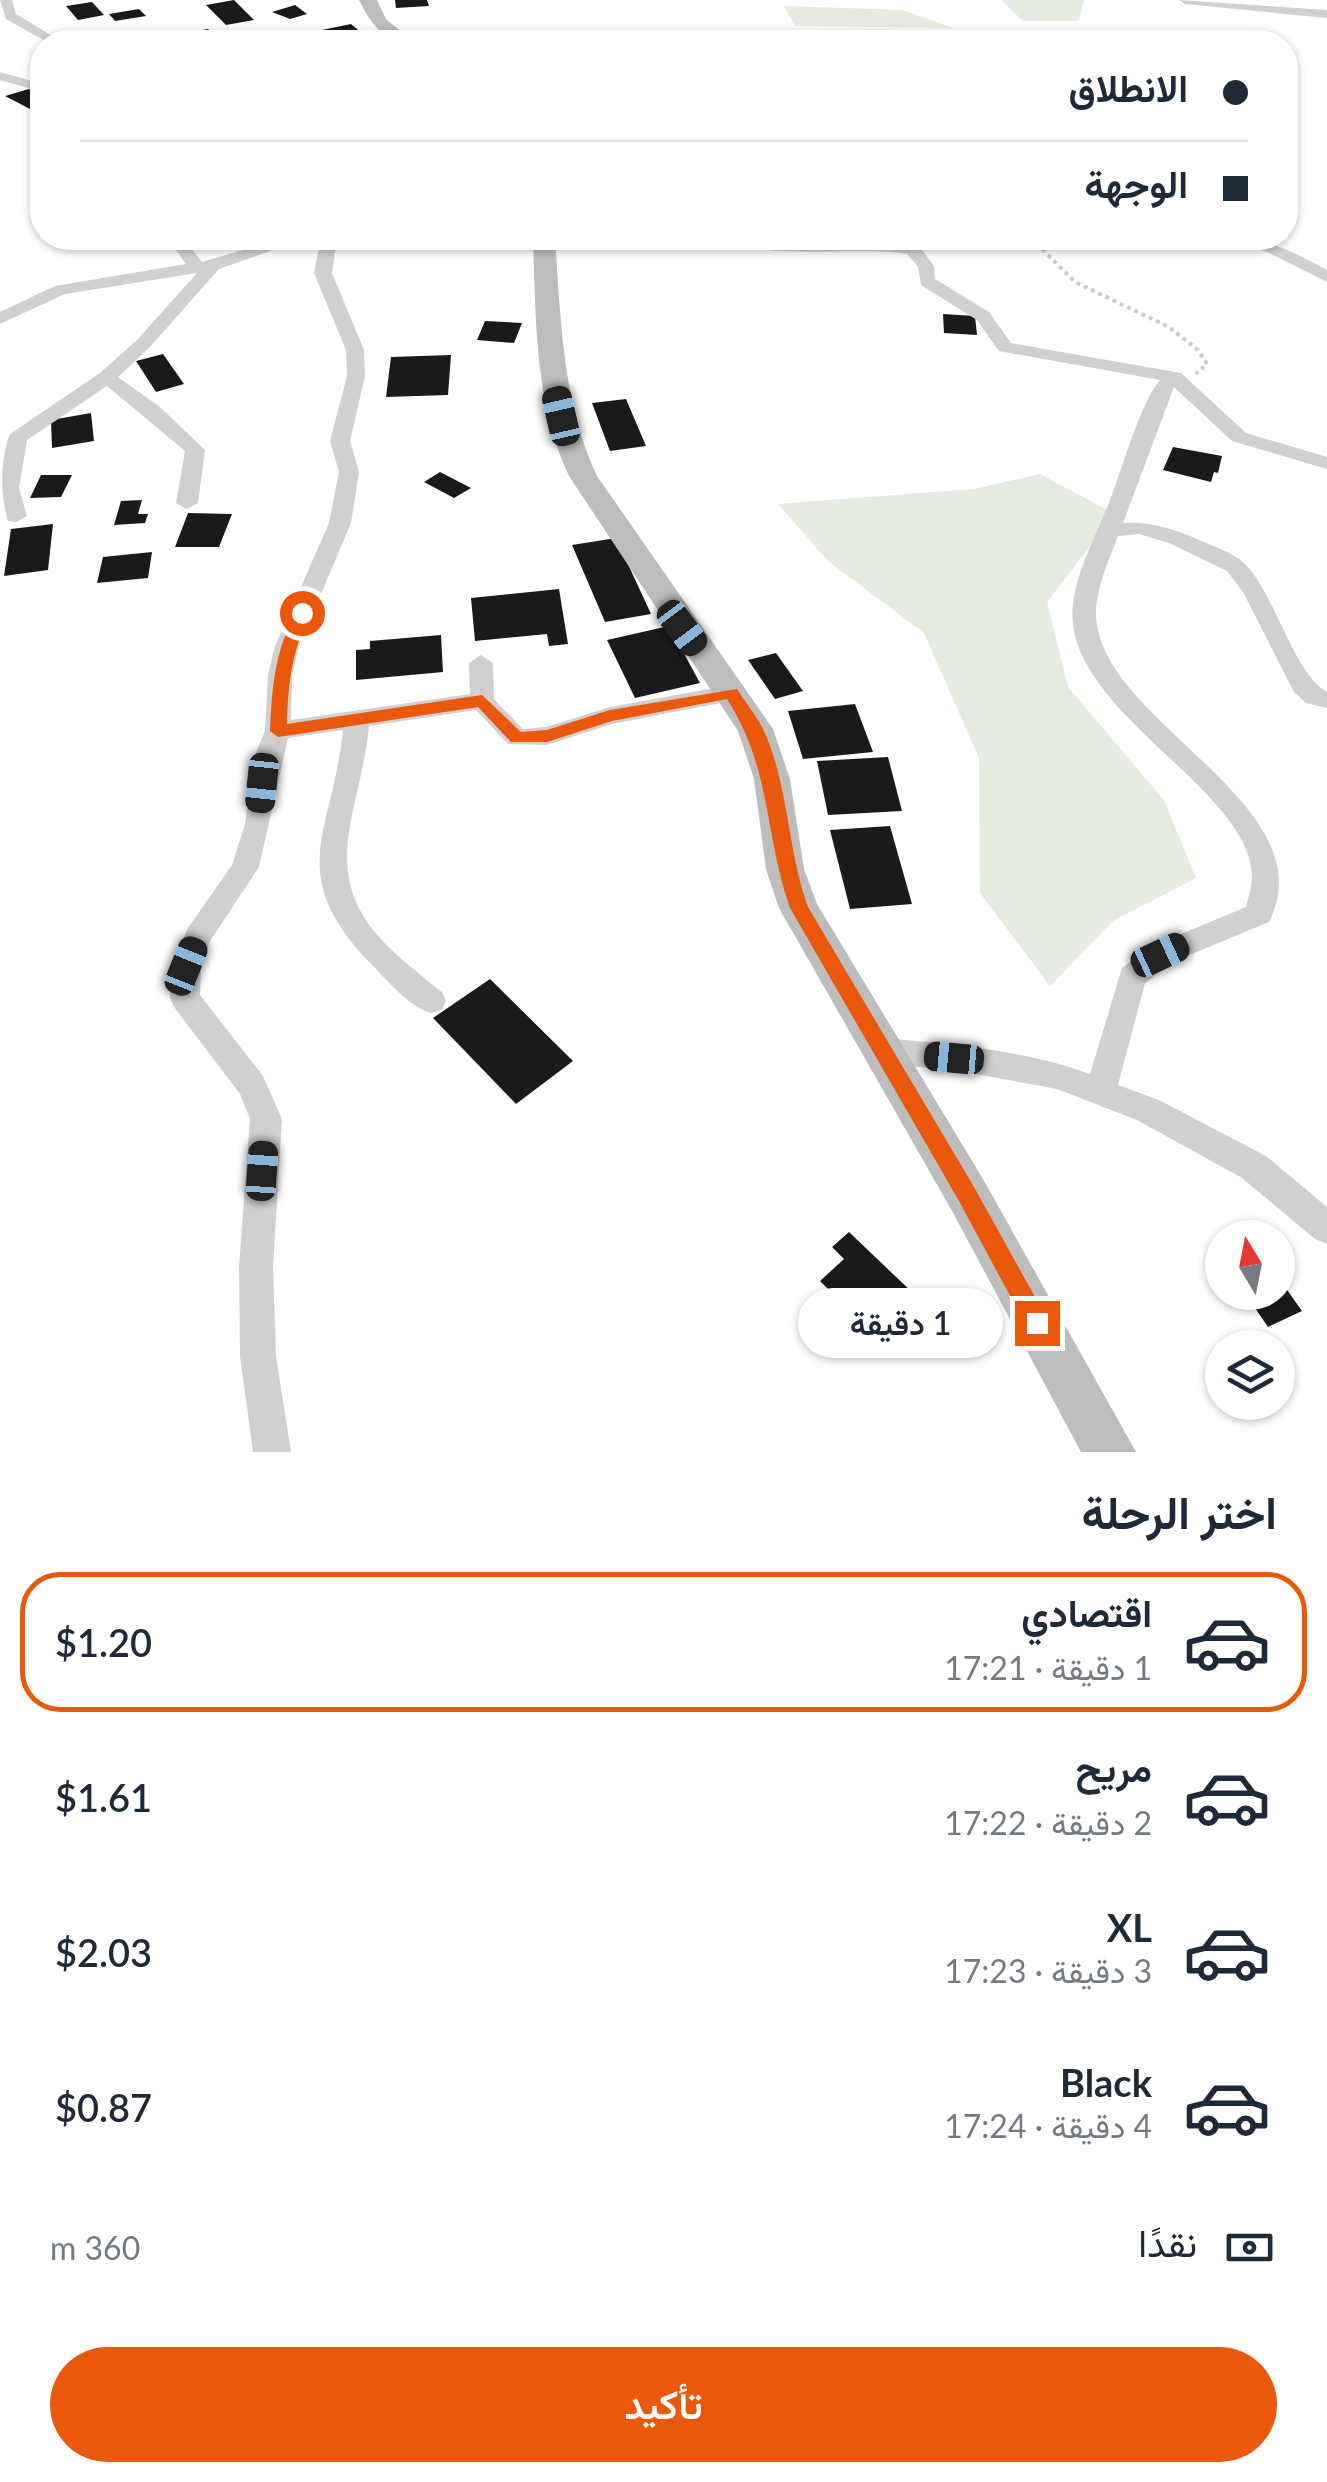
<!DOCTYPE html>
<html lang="ar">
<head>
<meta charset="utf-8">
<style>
  body { margin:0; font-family:Lato,Vazirmatn,sans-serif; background:#f6f6f7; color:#1f2937; direction:rtl; height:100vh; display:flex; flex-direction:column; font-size:38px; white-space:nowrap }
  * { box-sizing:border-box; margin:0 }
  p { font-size:32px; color:#747a83 }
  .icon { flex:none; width:55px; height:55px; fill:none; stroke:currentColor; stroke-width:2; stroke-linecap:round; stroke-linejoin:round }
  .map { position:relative; height:1452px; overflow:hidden; direction:ltr }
  .side { display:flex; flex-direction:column; background:#fff; flex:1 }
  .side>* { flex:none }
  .hud { position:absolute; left:30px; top:30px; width:1268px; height:220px; border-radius:40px; box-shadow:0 2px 8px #0004; direction:rtl; display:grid; align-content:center; height:220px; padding:0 50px; background:#fff }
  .needle { width:65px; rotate:350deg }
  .controls { position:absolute; left:1205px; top:1220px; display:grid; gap:20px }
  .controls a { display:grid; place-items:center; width:90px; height:90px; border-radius:50%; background:#fff; box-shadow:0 2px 8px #0004; font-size:50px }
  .end { position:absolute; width:45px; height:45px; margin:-22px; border:12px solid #ea580c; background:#fff; box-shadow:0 0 0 5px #fff }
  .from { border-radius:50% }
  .bubble { position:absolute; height:70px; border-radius:35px; background:#fff; box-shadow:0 2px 8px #0004; font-size:32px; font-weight:600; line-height:70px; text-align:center; direction:rtl }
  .car { position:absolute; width:30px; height:60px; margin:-30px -15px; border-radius:12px; box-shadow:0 0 8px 2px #0007; background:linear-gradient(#222 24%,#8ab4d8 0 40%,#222 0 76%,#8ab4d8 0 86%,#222 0) }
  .hud b { display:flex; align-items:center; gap:35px; height:95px; font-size:38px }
  .hud b+b { border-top:2px solid #e0e1e3 }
  .hud i { width:25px; height:25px; background:#1f2937 }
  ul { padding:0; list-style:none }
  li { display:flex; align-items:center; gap:30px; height:140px; margin:0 20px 15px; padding:0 30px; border:5px solid transparent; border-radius:40px }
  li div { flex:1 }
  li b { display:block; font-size:38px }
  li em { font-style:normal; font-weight:600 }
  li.current { border-color:#ea580c }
  li>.icon { width:90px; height:90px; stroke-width:1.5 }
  h2 { padding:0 50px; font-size:45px; line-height:120px }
  .pay { display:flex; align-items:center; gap:25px; height:110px; padding:0 50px; font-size:38px }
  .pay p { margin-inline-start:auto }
  .action { display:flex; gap:20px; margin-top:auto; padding:20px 50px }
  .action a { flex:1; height:115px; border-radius:60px; background:#ea580c; color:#fff; font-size:40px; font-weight:600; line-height:115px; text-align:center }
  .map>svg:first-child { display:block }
  .green { fill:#e6ecdf }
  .building { fill:#1a1a1a }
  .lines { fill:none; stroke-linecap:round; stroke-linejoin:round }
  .path { stroke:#cdcdcd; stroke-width:4; stroke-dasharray:4 4; stroke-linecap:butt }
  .minor { fill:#d0d0d0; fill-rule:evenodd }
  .secondary { fill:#bdbdbd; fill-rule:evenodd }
  .route { fill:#ea580c }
</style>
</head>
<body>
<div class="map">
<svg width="1327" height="1452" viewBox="0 0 1327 1452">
  <rect width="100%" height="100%" fill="#fff"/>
  <g class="green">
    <path d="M1001,0H1084L1079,21H1023Z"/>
    <path d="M784,6L903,10L953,28L795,26Z"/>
    <path d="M1040,474L1115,514L1047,602L1068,687L1164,800L1196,878L1113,921L1050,986L980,893L979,758L924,633L828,561L778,504L974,489Z"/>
  </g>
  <g class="building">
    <path d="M234,0L254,20L226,25L206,5Z"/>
    <path d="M395,0H427L429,6L396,8Z"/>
    <path d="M92,2L104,15L78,20L66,6Z"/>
    <path d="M295,5L307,14L290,19L272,12Z"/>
    <path d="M139,9L146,16L115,21L109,14Z"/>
    <path d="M351,24L364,35L334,40L322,30Z"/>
    <path d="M208,29L217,37L182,42L175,35Z"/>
    <path d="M450,33L468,42H434L426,38Z"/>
    <path d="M29,89L42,95V105L30,109L5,96Z"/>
    <path d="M943,314L975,316L977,335L944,333Z"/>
    <path d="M485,321L522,323L514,343L477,340Z"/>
    <path d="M163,354L184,384L156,392L136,361Z"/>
    <path d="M451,355L448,395L386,397L391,357Z"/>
    <path d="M626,399L646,446L610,451L592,403Z"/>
    <path d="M91,413L94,441L52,448L51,420Z"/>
    <path d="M1173,447L1222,456L1218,473L1214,472L1211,482L1163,470Z"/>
    <path d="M440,472L471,488L454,498L424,482Z"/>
    <path d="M41,475H72L61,497L30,498Z"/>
    <path d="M142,500L138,514H148L145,523L114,525L121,501Z"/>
    <path d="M188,513L232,514L219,547H175Z"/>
    <path d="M53,524L48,570L4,576L11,529Z"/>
    <path d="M616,538L651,614L605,622L572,545Z"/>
    <path d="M152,552L148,578L97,583L103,557Z"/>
    <path d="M559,589L568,644L549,646L547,634L475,641L471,598Z"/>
    <path d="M669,626L700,683L635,698L607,640Z"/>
    <path d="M441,635L443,672L356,680V650L370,649V641Z"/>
    <path d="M776,653L803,691L775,699L748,660Z"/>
    <path d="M855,704L873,752L803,759L788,711Z"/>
    <path d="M888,757L902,811L828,815L817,761Z"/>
    <path d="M890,826L912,904L850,909L830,830Z"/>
    <path d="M490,979L573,1061L516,1104L433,1018Z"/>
    <path d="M849,1232L936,1315L894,1356L820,1281L844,1259L832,1247Z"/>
    <path d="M1278,1277L1302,1311L1268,1327L1244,1292H1278Z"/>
  </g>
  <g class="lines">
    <path class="path" d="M1031,238L1075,282L1169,327L1198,350L1207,364L1196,374"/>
    <g class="minor">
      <path d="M0,0H12L16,14L62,42H47L6,19Z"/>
      <path d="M1179,0L1327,10V18L1185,4Z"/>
      <path d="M0,72L42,84V92L0,80Z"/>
      <path d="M167,238H183L202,262L284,238H307L219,269L149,348L118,377L160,407L205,450L198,503L187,509L176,503L185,451L107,386L27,440L19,488L27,516L16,522L8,521C0,497 0,458 10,434L100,373L137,340L197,273L65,294L0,324V312L55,286L186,264Z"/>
      <path d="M321,238H337L332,273L364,350L365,376L350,441L359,472L351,523L299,646L292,675L291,720L470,694L469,663L481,655L493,663L494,699L523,729L546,727L610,707L731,685L743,693L731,701L612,724L547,745L508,744L476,710L369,726C366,760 356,793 350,826C335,910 381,943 442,992L446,1001L442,1010L431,1013C408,1006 389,982 372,965C283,873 332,836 343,730L288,738L259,867L210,941L201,966L200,995L263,1076L282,1119L273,1267L276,1356L291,1452H253L240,1356L239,1267L250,1119L240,1094L174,1007L170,998L171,966L188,928L232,865L245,824L255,755L265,731L268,675L275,646L329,523L339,472L330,441L347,376L346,350L314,273Z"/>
      <path d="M722,238L868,239L919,246L934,266L935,279L989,312L1011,343L1181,373L1246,433L1327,457V469L1232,441L1174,387L1123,523C1148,521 1175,529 1197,539C1212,546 1233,552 1245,564C1275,594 1294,674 1327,692V708L1306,703L1294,692L1243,592L1227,571L1169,543L1139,534L1118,536C1108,563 1092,596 1097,625C1112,727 1327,807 1269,922L1170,963L1145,983L1118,1085L1159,1100L1266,1156L1327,1207V1244L1315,1239L1242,1178L1137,1120L1057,1089L954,1070L882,1064L871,1060L867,1051L871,1042L882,1038C952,1044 1024,1050 1090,1074L1122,968L1150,947L1246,907C1248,898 1252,887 1252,877C1251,793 1085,720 1073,625C1068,584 1096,537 1110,500C1122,469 1140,404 1160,380L999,351L977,320L921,285L918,267L907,254C862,246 754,261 722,238Z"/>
      <path d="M1222,238C1262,235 1292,251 1327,270V282L1267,252Z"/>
    </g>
    <g class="secondary">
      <path d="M359,0H377L386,19L414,42C384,42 372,26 359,0Z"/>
      <path d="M533,238H555C561,320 562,401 597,476L773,729L790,779L804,869L817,904L983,1179L1136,1452H1081L951,1209L779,908L766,869L754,779L738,731L569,476C534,400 536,320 533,238Z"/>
    </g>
  </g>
  <path class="route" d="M297,610L310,613C292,651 288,683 287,724L482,695L521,732L547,730L610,710L737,689C745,702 756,715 763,729C789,785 787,849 808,907L974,1187L1045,1315L1049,1323L1045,1331L1037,1334L1029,1331L959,1201L790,908C764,834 772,769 727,699L612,721L547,742H511L478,707L278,737L270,731C272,686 275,650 297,610Z"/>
</svg>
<div class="controls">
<a><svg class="needle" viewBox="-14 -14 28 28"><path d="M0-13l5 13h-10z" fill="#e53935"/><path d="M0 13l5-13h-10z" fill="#747a83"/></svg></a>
<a><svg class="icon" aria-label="layers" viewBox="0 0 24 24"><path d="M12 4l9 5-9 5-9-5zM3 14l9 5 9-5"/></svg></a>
</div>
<i class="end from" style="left:302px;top:613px"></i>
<i class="end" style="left:1037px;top:1323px"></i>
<div class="bubble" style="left:798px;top:1288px;width:205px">1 دقيقة</div>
<i class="car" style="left:561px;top:416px;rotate:347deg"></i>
<i class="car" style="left:682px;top:628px;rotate:143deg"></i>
<i class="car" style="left:262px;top:783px;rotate:186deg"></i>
<i class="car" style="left:1160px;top:955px;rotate:65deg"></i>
<i class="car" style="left:186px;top:966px;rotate:22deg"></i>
<i class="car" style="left:954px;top:1058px;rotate:275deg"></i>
<i class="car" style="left:262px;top:1171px;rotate:4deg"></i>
<div class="hud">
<b><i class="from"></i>الانطلاق</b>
<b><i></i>الوجهة</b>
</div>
</div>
<section class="side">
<h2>اختر الرحلة</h2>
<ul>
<li class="current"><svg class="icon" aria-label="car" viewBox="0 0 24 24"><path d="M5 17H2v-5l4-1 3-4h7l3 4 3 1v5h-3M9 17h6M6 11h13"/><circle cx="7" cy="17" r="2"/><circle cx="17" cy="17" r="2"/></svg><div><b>اقتصادي</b><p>1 دقيقة · 17:21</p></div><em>$1.20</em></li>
<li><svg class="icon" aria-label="car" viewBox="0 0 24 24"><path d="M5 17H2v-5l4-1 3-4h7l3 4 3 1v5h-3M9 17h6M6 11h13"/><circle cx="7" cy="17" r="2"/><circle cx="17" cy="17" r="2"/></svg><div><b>مريح</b><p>2 دقيقة · 17:22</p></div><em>$1.61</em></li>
<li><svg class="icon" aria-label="car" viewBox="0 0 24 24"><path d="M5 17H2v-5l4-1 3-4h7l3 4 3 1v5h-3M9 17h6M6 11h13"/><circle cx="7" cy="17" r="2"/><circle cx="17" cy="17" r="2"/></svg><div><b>XL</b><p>3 دقيقة · 17:23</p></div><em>$2.03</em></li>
<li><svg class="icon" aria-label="car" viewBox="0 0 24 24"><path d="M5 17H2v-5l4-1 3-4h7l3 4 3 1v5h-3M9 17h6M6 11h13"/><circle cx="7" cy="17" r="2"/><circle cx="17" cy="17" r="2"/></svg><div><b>Black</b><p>4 دقيقة · 17:24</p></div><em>$0.87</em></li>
</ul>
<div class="pay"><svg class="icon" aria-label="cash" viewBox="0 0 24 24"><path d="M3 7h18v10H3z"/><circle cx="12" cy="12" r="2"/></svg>نقدًا<p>360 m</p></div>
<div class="action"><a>تأكيد</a></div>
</section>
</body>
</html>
